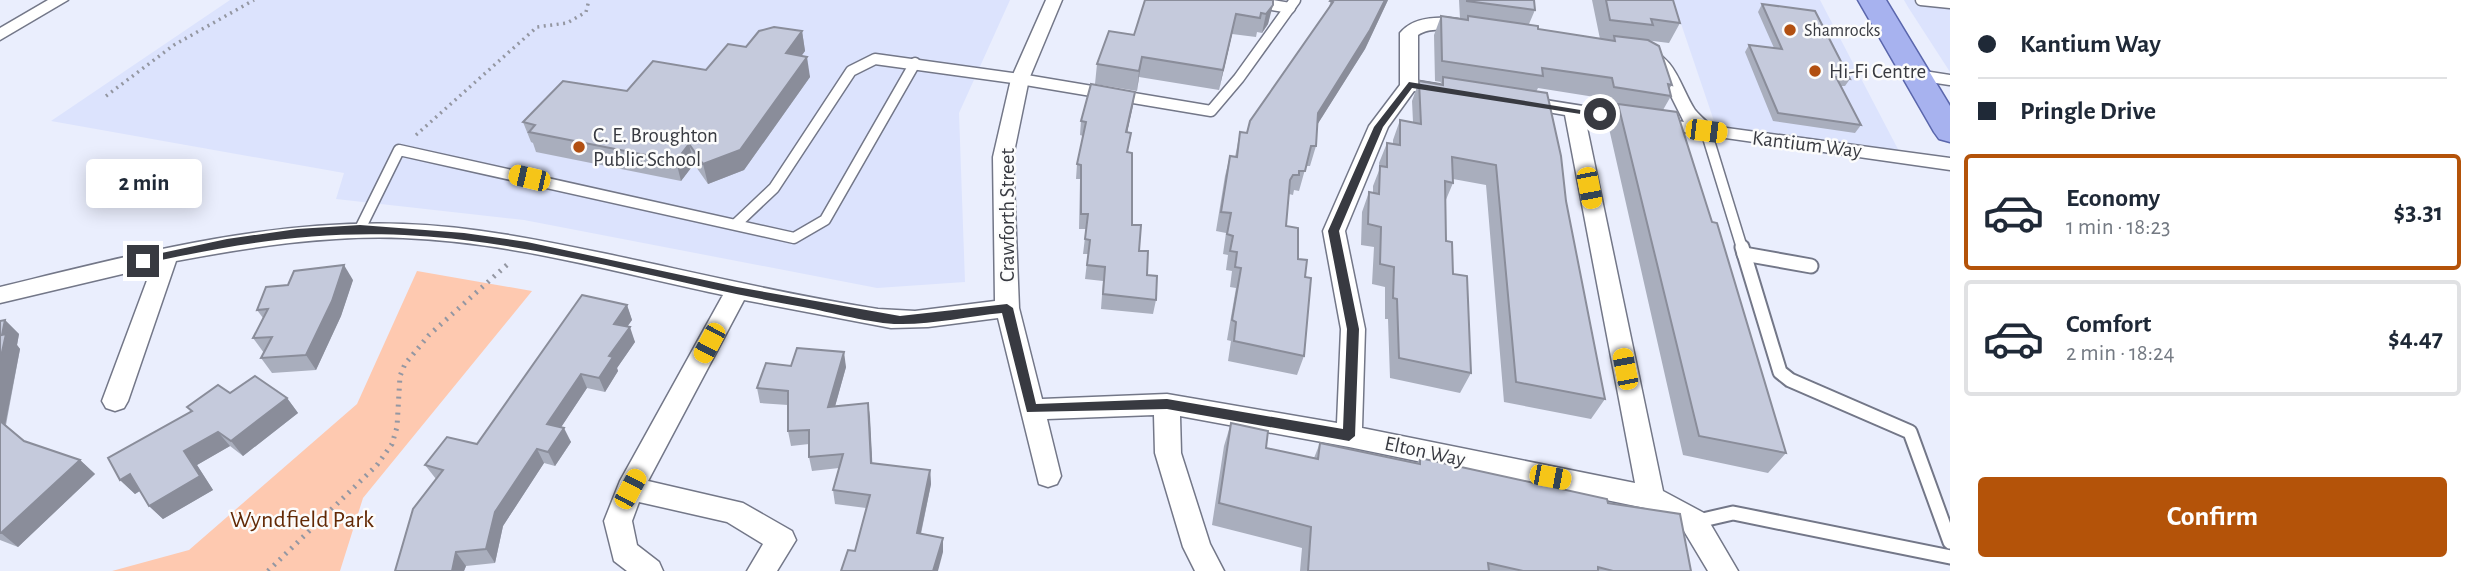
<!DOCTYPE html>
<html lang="en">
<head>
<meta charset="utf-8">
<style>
  body { margin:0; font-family:"Alegreya Sans",sans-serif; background:#f2f2f3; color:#1f2937; height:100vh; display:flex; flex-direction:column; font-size:26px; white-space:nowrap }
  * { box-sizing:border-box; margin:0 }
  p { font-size:23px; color:#747a83 }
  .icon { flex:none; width:38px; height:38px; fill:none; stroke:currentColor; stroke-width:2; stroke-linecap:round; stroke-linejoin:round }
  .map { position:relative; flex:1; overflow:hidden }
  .drawer { display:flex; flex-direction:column; background:#fff; width:525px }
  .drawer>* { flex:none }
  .banner { display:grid; align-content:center; height:154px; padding:0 28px; background:#fff }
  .end { position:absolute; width:32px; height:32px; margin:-16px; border:9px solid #383a41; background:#fff; box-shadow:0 0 0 4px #fff }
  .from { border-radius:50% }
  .bubble { position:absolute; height:49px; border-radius:7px; background:#fff; box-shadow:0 4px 18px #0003; font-size:23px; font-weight:700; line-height:49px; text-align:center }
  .car { position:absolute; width:21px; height:42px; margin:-21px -10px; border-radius:9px; box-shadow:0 0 5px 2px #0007; background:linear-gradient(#f5c518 24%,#345 0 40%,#f5c518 0 76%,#345 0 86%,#f5c518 0) }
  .banner b { display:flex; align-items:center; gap:24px; height:66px; font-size:26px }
  .banner b+b { border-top:2px solid #e0e1e3 }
  .banner i { width:18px; height:18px; background:#1f2937 }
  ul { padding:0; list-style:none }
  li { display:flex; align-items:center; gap:21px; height:116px; margin:0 14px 10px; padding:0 14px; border:4px solid #e0e1e3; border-radius:7px }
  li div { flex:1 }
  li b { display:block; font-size:26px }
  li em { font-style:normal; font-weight:700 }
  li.on { border-color:#b45309 }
  li>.icon { width:63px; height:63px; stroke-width:1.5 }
  .action { display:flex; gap:14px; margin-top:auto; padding:14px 28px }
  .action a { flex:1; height:80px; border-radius:7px; background:#b45309; color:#fff; font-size:28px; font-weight:700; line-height:80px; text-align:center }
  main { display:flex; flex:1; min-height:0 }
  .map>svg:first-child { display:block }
  .built { fill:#dce3fd }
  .green { fill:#fec9b0 }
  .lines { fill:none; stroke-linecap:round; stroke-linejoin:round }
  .service-far1-casing { stroke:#737788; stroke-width:13 }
  .service-casing { stroke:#737788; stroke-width:17 }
  .minor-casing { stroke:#737788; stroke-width:3 }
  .primary-casing { stroke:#5a66ac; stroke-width:3 }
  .path-far1 { stroke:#9497a2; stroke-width:3.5; stroke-dasharray:2 4.5; stroke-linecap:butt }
  .path { stroke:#9497a2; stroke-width:5; stroke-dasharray:2 6; stroke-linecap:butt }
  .service-far1 { stroke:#fff; stroke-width:10 }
  .service { stroke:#fff; stroke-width:13 }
  .minor { fill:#fff; fill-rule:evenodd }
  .primary { fill:#a7b2ef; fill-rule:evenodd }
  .wall { fill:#a9aebd }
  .shaded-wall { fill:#8a8d9a }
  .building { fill:#c5cadc; stroke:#8a8d9a; stroke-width:2 }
  .route { fill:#383a41 }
  .poi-dot { fill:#b25012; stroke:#fcfcfc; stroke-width:2.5 }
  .labels { text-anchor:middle; stroke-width:5; stroke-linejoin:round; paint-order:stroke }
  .far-poi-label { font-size:18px; fill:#383a41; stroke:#fcfcfc; text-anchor:start }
  .poi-label { font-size:21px; fill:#383a41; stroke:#fcfcfc; text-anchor:start }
  .street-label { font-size:21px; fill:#383a41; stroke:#fcfcfc }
  .near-park-label { font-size:24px; fill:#632905; stroke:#fcfcfc }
</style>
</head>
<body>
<main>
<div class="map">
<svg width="1950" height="571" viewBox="0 0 1950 571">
  <rect width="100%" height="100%" fill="#eaeefd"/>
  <g class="built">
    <path d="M230,0H1010L959,113L965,282L877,288L524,220L336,199L344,173L51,121Z"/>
    <path d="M1673,0H1820L1901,155L1716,127Z"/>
    <path d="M1904,0H1950V72L1908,7Z"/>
  </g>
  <path class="green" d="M417,271L532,291L363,498L340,571H112L189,550L357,404Z"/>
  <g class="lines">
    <g class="service-far1-casing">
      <g id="service-far1">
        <path d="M1243,0L1290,8"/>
        <path d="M1921,0L1950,3"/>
        <path d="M1917,75L1950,80"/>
        <path d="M1706,131L1742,248"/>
        <path d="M736,224L774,188L851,71L875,59L1020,79L1211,111L1239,78L1295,0"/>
        <path d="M360,229L399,150L794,238L825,220L915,63"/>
      </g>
    </g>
    <g class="service-casing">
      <g id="service">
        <path d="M1742,247L1780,372L1790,380L1910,432L1950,542"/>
        <path d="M1744,254L1811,266"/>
        <path d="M1694,522L1733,513L1950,557"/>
      </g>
    </g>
    <g class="minor-casing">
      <g id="minor">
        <path d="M48,0H68L0,40V28Z"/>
        <path d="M1046,0H1062L1029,79L1013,157L1019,308L1042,399L1167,394L1337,423L1341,329L1323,231L1369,126L1400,85V33C1417,12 1453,17 1476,23L1479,27C1467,39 1437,22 1418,35V81L1455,87L1457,91L1448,97L1414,91L1388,127L1345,231L1365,329L1362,428L1635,483L1565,115L1513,106L1511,102L1513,98L1520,96L1684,122L1660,74L1633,52L1642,47C1676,55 1679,85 1695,110C1700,116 1706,121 1712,126L1950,158V170L1585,118L1663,491L1704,513L1738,571H1708L1684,531L1645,508L1349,447L1180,416L1181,453L1210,544L1224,571H1195L1183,547L1155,453L1154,415L1047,419L1061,476L1057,484L1048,487L1039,484L998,318L928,327L891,328L744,300L648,481L743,503L792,531L796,540L777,571H747L763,544L727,522L639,502L632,521L637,545L659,562L663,571H627L614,561L604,521L620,481L723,295C618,273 512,242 403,238C327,235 251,247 176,261L128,401L124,408L115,411L106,408L102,401L152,267L0,303V287C132,255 265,219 403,224C473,226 544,241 612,255C701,274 789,295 878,309L915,311L995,301L993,157L1011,79Z"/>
      </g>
    </g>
    <g class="primary-casing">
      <path id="primary" d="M1858,0H1886L1950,106V142L1939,139L1934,132Z"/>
    </g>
    <g class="path-far1">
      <path d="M106,96L174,45L254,0"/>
      <path d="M416,135L537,27L567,23L586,12L589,0"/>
    </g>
    <path class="path" d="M268,571L377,465L392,444L397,427L400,376L405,364L429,335L509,263"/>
    <use href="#service-far1" class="service-far1"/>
    <use href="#service" class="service"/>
    <use href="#minor" class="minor"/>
    <use href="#primary" class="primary"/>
  </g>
  <g class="wall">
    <path d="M1273,0L1268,24L1262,33L1257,32L1256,37L1232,34L1219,90L1139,77L1137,91L1095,84L1097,64L1134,35Z"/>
    <path d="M1331,0H1388L1365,49L1317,125L1316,146L1310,166H1306L1299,191L1294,190L1293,195L1289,194L1286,226L1305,277L1304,356L1297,375L1228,361L1231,341L1227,340L1236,288L1230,287L1232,271L1226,270L1228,255L1223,254L1226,233L1216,231L1225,176L1230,156L1235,157L1240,132L1247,133L1328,10Z"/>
    <path d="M1459,0H1534L1535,10L1529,24L1538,29L1600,39L1592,0H1673L1680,23L1669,43L1645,40L1672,85L1669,89L1671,96L1663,110L1786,453L1768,473L1683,455L1608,124L1616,109L1604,107L1601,98L1538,88L1536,92L1566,201L1605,399L1591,419L1504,402L1486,185L1453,179V183L1445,202L1446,241L1471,373L1460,393L1390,378L1388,319H1385V287L1372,284L1374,247L1361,245L1362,212L1369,192L1373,193V186L1380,168L1379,163L1387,143L1393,144V140L1400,120L1413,122L1412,101L1419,81L1440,84L1441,82L1435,81L1434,35L1441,16L1460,19Z"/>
    <path d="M1762,4L1850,79L1845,86H1841L1861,125L1855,133L1773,121L1745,52L1749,45L1774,48L1758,12Z"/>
    <path d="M802,31L805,51L801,56L810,77L744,170L708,184L694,164L681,181L536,152L533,143L531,142L523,122L627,91L706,70L746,47Z"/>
    <path d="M1135,92L1127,133L1132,225L1147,275L1156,300L1153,314L1101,309L1103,281L1085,279L1088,254H1083L1086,229H1079L1080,179H1076L1077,164L1083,136L1080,135L1081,121Z"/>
    <path d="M353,280L341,316L316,370L272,373L261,358L264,353L253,338L263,318L257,310Z"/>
    <path d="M627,305L632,320L627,327L635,342L617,368L618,371L605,392L587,388L561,427L571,442L555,466L544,463L503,526L495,563L466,566L464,571H395L436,479L425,465L477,444Z"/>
    <path d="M5,320L19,334L17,345L20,349L6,425L24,441L80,460L95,474L18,547L0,540V321Z"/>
    <path d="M791,366L846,367L835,406L868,403L872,463L930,470L931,484L921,534L943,538V552L855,551L866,508L835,504L833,490L839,468L812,471L809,457V444L791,446L788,431V405L760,403L757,388Z"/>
    <path d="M230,393L287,398L298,413L243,456L230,446L197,465L213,490L163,519L149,506L140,491L135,494L120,480L191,412L187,407Z"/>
    <path d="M1231,423L1266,448L1314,458L1320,443L1417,463L1420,458L1608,503L1691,571H1300L1302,548L1212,525L1224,446Z"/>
  </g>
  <g class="shaded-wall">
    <path d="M1385,0H1388L1365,49L1312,133L1318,113Z"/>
    <path d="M1273,5L1268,24L1262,33L1266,14Z"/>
    <path d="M1236,14L1232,34L1219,90L1223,70Z"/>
    <path d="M802,31L805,51L789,73L786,53Z"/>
    <path d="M807,57L810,77L744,170L708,184L703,164Z"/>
    <path d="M1142,57L1139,77L1137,91L1139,71Z"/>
    <path d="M1135,92L1133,106L1124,147L1126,132Z"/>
    <path d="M689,144L694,164L681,181L676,161Z"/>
    <path d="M344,265L353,280L341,316L316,370L306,355Z"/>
    <path d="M627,305L632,320L619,338L614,324Z"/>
    <path d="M5,320L19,334L17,345L20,349L5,426L0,421V361L2,335Z"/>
    <path d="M630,327L635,342L617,368L618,371L605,392L599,378L609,356Z"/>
    <path d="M844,352L846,367L831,421L828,407Z"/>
    <path d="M581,374L587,388L554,438L547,424Z"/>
    <path d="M287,398L298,413L243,456L231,441Z"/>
    <path d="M868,403L870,417L873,477L871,463Z"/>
    <path d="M564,428L571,442L555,466L548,452Z"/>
    <path d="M218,432L230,446L197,465L213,490L163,519L149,506L184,451Z"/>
    <path d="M537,449L544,463L503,526L495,563L486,549L495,512Z"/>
    <path d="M80,460L95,474L18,547L1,533Z"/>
    <path d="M930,470L931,484L918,546L917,533Z"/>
    <path d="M130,474L144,488L135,494L120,480Z"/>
    <path d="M943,538V552L938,571H933Z"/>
    <path d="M456,552L466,566L464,571H452Z"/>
  </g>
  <g class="building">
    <path d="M1145,0H1273V5L1266,14L1261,13L1260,18L1236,14L1223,70L1142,57L1139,71L1097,64L1109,31L1134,35Z"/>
    <path d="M1331,0H1385L1370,30L1318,113L1316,146H1311L1305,171H1299V175H1293L1290,180L1286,226L1298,228V259L1307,260L1305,277L1311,278L1304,356L1234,341L1236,322L1232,320L1241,268L1235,267L1237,252L1230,251L1233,236L1227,234L1231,213L1221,212L1230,156L1237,157L1240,132L1247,133L1250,121L1333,2L1330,1Z"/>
    <path d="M1467,0H1534L1535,10L1467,1Z"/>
    <path d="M1606,0H1673L1680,23L1651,19L1653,25L1610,20Z"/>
    <path d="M1762,4L1815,11L1850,79L1836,77L1861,125L1778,113L1749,45L1782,49Z"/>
    <path d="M1441,16L1468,20V16L1538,26V29L1615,41L1614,36L1648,40L1659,46L1672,85L1668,84L1671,96L1614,87L1612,78L1542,68L1543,76L1442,61Z"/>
    <path d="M774,27L802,31L786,53L807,57L740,150L703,164L689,144L676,161L529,132L535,125L523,122L563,81L627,91L653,61L706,70L728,44L746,47L759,31Z"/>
    <path d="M1443,77L1547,93L1561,156L1566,201L1605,399L1516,382L1496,165L1452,157L1453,183L1445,181L1446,241L1452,242L1453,274L1467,276L1471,373L1399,358L1397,299L1393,298L1394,267L1380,264L1381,227L1368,224L1369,192L1379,194L1380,166L1387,167V143L1400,145V120L1421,124L1419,81L1443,85Z"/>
    <path d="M1091,84L1135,92L1126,132L1131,133L1127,152L1132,153V225H1141L1139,251H1148L1147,275L1157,276L1156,300L1103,294L1105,267L1087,265L1090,240L1085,239L1088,214H1081V165L1077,164L1086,122L1081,121Z"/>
    <path d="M1618,104L1677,112L1712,222L1717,223L1786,453L1699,436Z"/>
    <path d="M344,265L332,301L306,355L261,358L272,337L253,338L268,309L257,310L266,287L288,285L294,271Z"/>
    <path d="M582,295L627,305L614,324L630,327L609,356L613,357L599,378L581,374L547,424L564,428L548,452L537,449L495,512L486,549L456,552L452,571H395L413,509L443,470L425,465L447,437L477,444Z"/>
    <path d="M5,320L2,335L6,334L0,361V321Z"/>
    <path d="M797,348L844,352L828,407L868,403L871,463L930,470L917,533L943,538L933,571H841L848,550L855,551L870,495L833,490L843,454L809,457V430L788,431V391L757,388L766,363L791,366Z"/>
    <path d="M255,376L287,398L231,441L218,432L184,451L200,476L149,506L130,474L120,480L108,458L192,411L187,407L218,385L230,393Z"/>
    <path d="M0,421L24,441L80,460L1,533H0Z"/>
    <path d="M1231,423L1268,431L1266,448L1318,459L1320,443L1420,464V458L1607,499L1608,503L1680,514L1691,571H1613L1598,567V571H1523L1488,563L1489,571H1308L1311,527L1219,503Z"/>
  </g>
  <path class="route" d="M1409,82L1605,114L1600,117L1412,88L1383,127L1339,231L1359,329L1355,436L1349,441L1167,409L1027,412L1002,313C970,316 935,324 902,324C877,325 830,312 803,307C690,287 578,254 464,240C347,226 257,239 143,264L138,261L143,257L227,239L297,229L360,225L464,233L527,242L737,287L900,316L1007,304L1013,308L1036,404L1167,399L1343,429L1347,329L1328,231L1374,127Z"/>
  <g class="poi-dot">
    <circle cx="1790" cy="30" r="7"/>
    <circle cx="1815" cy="71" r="7"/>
    <circle cx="579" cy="147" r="7"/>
  </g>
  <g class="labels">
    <g class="far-poi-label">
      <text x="1804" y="36">Shamrocks</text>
    </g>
    <g class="poi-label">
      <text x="1829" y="78">Hi-Fi Centre</text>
      <text x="593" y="142">C. E. Broughton<tspan x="593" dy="24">Public School</tspan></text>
    </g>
    <g class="street-label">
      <text transform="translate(1807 144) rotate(7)" y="7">Kantium Way</text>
      <text transform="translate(1007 215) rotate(-90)" y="7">Crawforth Street</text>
      <text transform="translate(1425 451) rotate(12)" y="7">Elton Way</text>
    </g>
    <g class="near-park-label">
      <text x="302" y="527">Wyndfield Park</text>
    </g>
  </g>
</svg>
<i class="end from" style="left:1600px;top:114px"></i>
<i class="end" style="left:143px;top:261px"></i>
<div class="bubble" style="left:86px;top:159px;width:116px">2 min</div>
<i class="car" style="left:1706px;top:131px;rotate:97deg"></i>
<i class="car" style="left:529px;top:178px;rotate:283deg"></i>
<i class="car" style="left:1589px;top:188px;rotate:169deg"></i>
<i class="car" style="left:709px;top:343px;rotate:208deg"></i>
<i class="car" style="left:1625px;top:369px;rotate:349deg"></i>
<i class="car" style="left:1550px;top:477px;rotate:101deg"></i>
<i class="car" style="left:630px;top:489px;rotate:28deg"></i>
</div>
<section class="drawer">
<div class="banner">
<b><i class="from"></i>Kantium Way</b>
<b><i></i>Pringle Drive</b>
</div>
<ul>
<li class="on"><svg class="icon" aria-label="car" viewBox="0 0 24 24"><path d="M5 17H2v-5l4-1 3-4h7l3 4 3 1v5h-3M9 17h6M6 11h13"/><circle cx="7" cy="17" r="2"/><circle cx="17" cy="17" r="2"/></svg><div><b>Economy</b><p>1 min · 18:23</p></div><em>$3.31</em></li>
<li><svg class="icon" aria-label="car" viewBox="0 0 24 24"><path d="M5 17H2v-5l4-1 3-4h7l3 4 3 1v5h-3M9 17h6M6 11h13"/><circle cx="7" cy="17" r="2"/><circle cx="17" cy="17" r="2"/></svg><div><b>Comfort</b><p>2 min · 18:24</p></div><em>$4.47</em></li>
</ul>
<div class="action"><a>Confirm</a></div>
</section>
</main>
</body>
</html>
